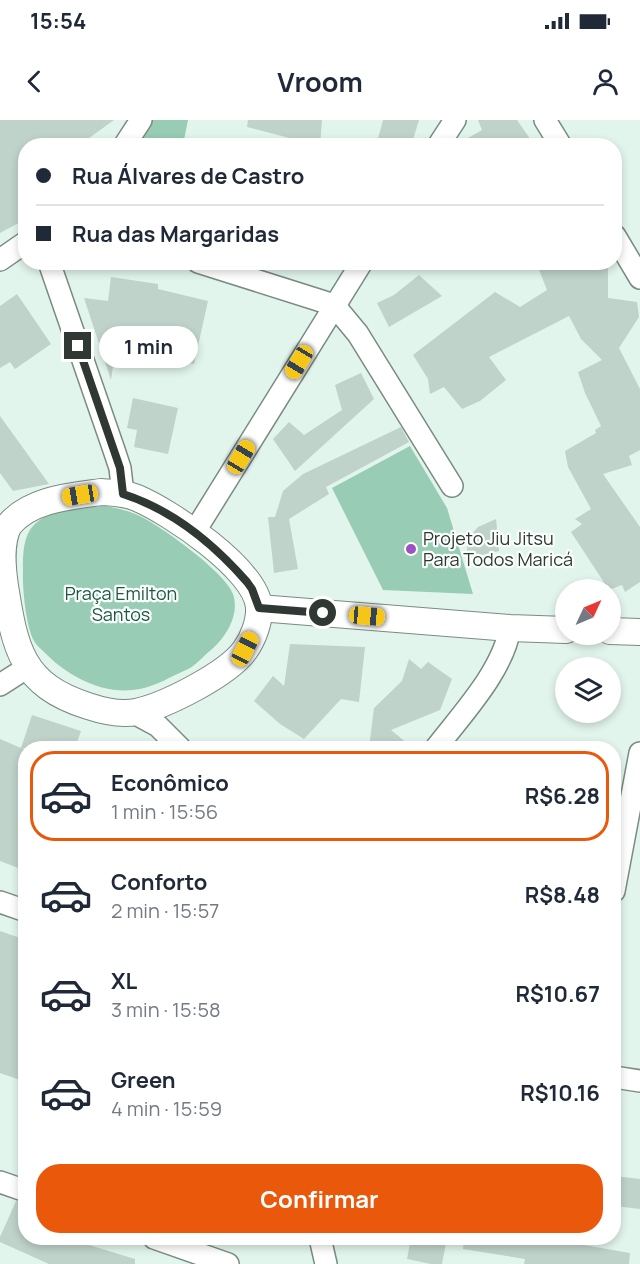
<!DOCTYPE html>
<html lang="pt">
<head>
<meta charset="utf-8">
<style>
  body { margin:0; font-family:Manrope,sans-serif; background:#f6f6f7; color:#1f2937; height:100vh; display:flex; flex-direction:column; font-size:22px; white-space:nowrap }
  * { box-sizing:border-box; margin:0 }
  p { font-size:20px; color:#747a83 }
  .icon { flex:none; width:33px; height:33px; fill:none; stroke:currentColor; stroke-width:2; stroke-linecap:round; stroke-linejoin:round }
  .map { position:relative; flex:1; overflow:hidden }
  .panel { position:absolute; left:18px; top:621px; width:603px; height:504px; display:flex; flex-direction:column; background:#fff; border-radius:24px; box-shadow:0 3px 9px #0003 }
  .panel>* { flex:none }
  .banner { position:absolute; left:18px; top:18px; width:604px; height:132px; border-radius:24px; box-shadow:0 3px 9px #0003; display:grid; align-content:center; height:132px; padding:0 18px; background:#fff }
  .needle { width:39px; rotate:46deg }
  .buttons { position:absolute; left:555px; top:459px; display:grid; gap:12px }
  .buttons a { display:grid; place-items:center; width:66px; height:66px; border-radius:50%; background:#fff; box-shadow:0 3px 9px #0003; font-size:30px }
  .end { position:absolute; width:27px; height:27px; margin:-14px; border:8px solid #303834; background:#fff; box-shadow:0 0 0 3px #fff }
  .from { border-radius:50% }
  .bubble { position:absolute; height:42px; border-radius:21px; background:#fff; box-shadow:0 3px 9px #0003; font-size:20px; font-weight:700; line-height:42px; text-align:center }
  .car { position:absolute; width:18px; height:36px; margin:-18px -9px; border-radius:8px; box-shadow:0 0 4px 2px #0007; background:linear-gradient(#f5c518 24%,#345 0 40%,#f5c518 0 76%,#345 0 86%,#f5c518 0) }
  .banner b { display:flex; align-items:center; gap:21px; height:57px; font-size:22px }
  .banner b+b { border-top:2px solid #e0e1e3 }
  .banner i { width:15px; height:15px; background:#1f2937 }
  ul { padding:10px 0 0; list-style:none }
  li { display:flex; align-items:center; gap:18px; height:90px; margin:0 12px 9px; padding:0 6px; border:3px solid transparent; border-radius:24px }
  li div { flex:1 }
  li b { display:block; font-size:22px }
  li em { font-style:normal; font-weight:700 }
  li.selected { border-color:#ea580c }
  li>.icon { width:54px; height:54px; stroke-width:1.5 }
  .action { display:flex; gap:12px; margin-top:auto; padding:12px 18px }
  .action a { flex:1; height:69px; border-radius:24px; background:#ea580c; color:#fff; font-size:24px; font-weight:700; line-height:69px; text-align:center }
  .status { display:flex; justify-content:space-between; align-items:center; height:42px; padding:0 30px; background:#fff; direction:ltr }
  .status svg { height:16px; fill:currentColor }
  header { display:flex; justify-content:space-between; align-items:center; height:78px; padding:0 18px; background:#fff; font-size:27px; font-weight:700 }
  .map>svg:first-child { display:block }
  .green { fill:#98ccb4 }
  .building { fill:#c0d3ca }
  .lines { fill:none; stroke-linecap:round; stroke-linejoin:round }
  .minor-casing { stroke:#798b82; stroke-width:24 }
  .tertiary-casing { stroke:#798b82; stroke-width:28 }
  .minor { stroke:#fff; stroke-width:21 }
  .tertiary { stroke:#fff; stroke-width:26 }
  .route { stroke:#303834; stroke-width:8 }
  .poi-dot { fill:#9d51c2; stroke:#fafefc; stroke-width:2 }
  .labels { text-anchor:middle; stroke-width:4.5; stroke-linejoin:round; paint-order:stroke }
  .poi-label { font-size:18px; fill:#303834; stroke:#fafefc; text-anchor:start }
  .park-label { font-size:18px; fill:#1e5842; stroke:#fafefc }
</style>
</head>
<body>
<div class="status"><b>15:54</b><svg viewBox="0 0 49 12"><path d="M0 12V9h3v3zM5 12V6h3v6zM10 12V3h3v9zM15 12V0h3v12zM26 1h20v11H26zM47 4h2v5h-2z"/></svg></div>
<header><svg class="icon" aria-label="back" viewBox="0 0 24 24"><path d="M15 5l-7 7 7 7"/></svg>Vroom<svg class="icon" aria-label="person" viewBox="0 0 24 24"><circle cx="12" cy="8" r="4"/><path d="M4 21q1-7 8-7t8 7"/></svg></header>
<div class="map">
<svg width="640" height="1144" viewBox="0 0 640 1144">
  <rect width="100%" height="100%" fill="#e2f5ec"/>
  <g class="green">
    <path d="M151,0H188L183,25L138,26Z"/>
    <path d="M410,326L447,388L473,474L383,470L332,368Z"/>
    <path d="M105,386C117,388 129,391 140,396C162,407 225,452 233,474C240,495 226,517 211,530C203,536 196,546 186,550C172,556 156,566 140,569C104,576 68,557 43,531C40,528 36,525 34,521C26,507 22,466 23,450C23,434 23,414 36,403C53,388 83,387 105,386Z"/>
  </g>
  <g class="building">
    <path d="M0,0H114L78,26H26V99L0,113Z"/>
    <path d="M248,0H322L320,26L247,7Z"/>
    <path d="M383,0H419L411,26H376Z"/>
    <path d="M478,0H517L535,26H454L482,10Z"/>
    <path d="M536,142H608V178L637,182L639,197L619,228L640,269V330L629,336L632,345L603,354L640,407V462L625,472L622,465L609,470L571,412L582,404L575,399L591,389L568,347L565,331L596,313L595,310L601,306L585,273L578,252L602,240L581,219L569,196L489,237L506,260L480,281L462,289L444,267L430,274L428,259L413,235L495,172L520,187L547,170Z"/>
    <path d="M419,155L442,176L389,207L377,183L394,175Z"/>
    <path d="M111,157L158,164V169L208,181L194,244L116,226L111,260L84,178L108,181Z"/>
    <path d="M17,174L51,224L15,249L10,242L0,248V186Z"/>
    <path d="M361,253L374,279L295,351L273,319L289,302L304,315L342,290L335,265Z"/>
    <path d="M133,278L178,288L168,334L134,327L137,310L127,308Z"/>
    <path d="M0,296L49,364L13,371L0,353Z"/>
    <path d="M401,307L409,322L326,367L329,374L289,399L298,449L274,453L268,397H275L283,371L303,354Z"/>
    <path d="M496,399L499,431L467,439V419L478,407Z"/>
    <path d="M290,524L365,527L359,582L341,579L304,619L280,604L254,581L273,556L284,566Z"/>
    <path d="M409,539L421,549L428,542L452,559L440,590L391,610L413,628H369L374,588L402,561Z"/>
    <path d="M32,595L81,611L75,628H22L26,630V751L0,741V619L21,628Z"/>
    <path d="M0,811L26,820V962L0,953Z"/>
    <path d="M614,1056L640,1059V1089L614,1086Z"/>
    <path d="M16,1081L26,1083V1118H66L135,1139V1144H49L0,1122V1117Z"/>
    <path d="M411,1118H447L442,1144H431L407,1139Z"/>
    <path d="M464,1118H560L584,1121V1125L630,1133L629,1144H524L525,1139L463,1129Z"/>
  </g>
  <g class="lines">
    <g class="minor-casing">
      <g id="minor">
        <path d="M545,0L561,26"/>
        <path d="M124,26L141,0"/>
        <path d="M438,26L455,0"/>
        <path d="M615,116L640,158"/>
        <path d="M0,140L26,122"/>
        <path d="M49,142L114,330L120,348L123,374"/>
        <path d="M198,142L334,185L358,214L452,366"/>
        <path d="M195,411L362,142"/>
        <path d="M0,565L28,547"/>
        <path d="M134,593L158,606L180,628"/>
        <path d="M436,628C462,594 503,551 510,508"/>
        <path d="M614,771L640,633"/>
        <path d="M0,782L26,791"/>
        <path d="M614,957L640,961"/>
        <path d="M0,1062L26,1071"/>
        <path d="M154,1118L228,1144"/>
        <path d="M320,1118L326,1144"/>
      </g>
    </g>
    <g class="tertiary-casing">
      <g id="tertiary">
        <path d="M101,372C114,373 125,373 137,378C170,392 256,449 259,487C260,501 253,519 245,530C228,554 165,586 136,592C120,595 103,591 88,586C21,565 15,528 5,466C2,445 0,422 9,405C30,379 72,376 101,372Z"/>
        <path d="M259,488L510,508L566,510"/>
        <path d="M610,511L640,512"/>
      </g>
    </g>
    <use href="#minor" class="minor"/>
    <use href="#tertiary" class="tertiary"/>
  </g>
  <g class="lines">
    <path class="route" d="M78,226L120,348L123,374C173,390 213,423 247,462L252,469L259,488L323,493"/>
  </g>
  <circle class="poi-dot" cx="411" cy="429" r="6"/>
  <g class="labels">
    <g class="poi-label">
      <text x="423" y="425">Projeto Jiu Jitsu<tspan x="423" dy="21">Para Todos Maricá</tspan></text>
    </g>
    <g class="park-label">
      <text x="121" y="480">Praça Emilton<tspan x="121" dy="21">Santos</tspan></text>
    </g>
  </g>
</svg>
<div class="buttons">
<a><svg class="needle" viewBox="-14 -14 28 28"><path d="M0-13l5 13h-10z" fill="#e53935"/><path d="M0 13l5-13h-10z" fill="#747a83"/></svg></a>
<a><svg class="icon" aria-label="layers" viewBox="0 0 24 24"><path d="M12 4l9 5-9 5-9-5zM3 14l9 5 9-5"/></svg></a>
</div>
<i class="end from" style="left:323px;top:493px"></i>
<i class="end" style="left:78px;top:226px"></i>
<div class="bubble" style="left:99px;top:206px;width:99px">1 min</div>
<i class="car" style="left:299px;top:242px;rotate:211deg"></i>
<i class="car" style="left:241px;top:337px;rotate:31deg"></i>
<i class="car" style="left:80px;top:375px;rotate:261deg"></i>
<i class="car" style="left:367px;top:496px;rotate:95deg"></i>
<i class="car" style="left:245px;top:529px;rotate:27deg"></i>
<div class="banner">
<b><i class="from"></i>Rua Álvares de Castro</b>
<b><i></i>Rua das Margaridas</b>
</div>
<section class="panel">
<ul>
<li class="selected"><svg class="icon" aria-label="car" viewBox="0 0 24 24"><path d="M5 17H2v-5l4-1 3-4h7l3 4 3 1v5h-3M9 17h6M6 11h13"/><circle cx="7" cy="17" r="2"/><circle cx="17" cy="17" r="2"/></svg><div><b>Econômico</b><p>1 min · 15:56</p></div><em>R$6.28</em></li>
<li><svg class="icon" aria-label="car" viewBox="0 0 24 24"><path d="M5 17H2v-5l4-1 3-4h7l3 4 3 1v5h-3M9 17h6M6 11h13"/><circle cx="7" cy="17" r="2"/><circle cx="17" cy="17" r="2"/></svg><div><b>Conforto</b><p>2 min · 15:57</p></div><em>R$8.48</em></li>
<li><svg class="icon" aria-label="car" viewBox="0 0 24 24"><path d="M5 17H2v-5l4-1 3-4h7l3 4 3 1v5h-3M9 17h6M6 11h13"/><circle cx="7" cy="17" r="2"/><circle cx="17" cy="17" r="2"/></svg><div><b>XL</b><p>3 min · 15:58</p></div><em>R$10.67</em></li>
<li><svg class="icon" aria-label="car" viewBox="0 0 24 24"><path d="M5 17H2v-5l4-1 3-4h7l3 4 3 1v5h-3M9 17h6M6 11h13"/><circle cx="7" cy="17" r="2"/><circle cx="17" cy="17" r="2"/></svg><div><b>Green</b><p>4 min · 15:59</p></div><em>R$10.16</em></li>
</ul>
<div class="action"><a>Confirmar</a></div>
</section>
</div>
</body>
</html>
